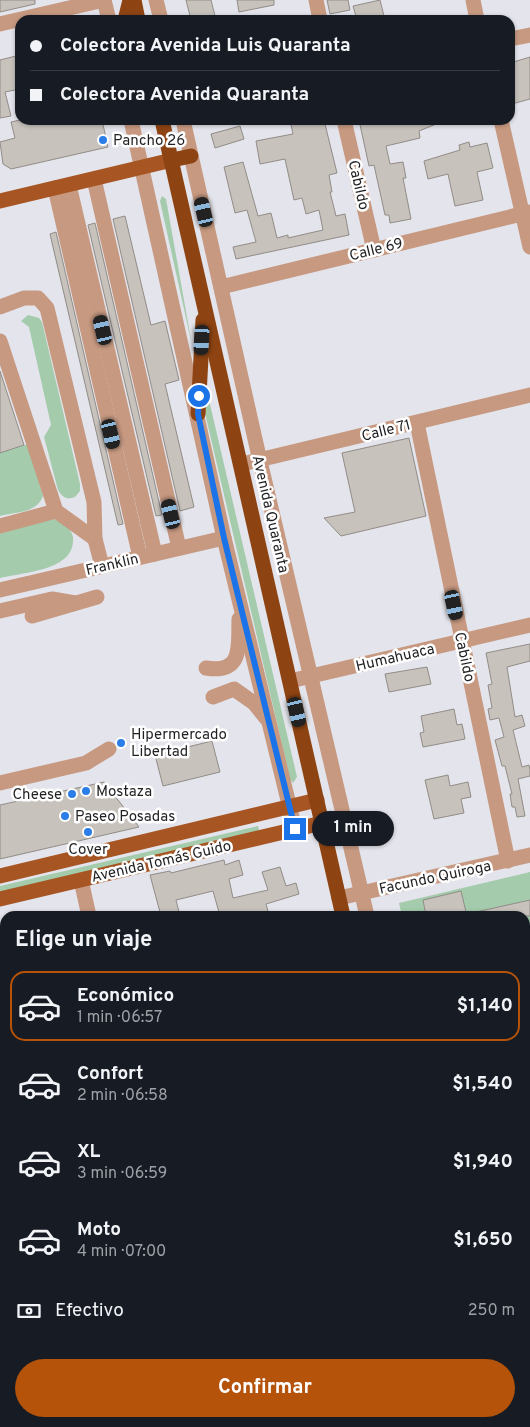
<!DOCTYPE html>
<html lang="es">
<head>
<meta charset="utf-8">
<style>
  body { margin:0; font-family:Overpass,sans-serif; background:#242831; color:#f1f3f6; height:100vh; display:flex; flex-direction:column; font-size:19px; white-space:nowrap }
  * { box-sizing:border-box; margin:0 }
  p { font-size:16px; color:#9ea1a6 }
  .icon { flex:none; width:28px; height:28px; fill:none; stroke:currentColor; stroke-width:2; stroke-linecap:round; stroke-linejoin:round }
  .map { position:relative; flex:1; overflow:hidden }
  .details { position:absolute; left:0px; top:911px; width:530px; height:516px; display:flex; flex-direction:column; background:#171b24; border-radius:15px 15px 0 0; box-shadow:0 1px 4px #0004 }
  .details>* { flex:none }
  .banner { position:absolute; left:15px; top:15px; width:500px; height:110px; border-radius:15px; box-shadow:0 1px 4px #0004; display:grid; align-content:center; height:110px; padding:0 15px; background:#171b24 }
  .end { position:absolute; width:22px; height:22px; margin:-11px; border:6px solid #1a73e8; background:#fff; box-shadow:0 0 0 2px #fff }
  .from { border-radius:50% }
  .bubble { position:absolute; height:35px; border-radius:18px; background:#171b24; box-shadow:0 1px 4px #0004; font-size:16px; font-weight:700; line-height:35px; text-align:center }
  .car { position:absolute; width:15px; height:30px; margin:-15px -8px; border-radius:6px; box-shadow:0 0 4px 1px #0007; background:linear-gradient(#222 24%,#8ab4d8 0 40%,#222 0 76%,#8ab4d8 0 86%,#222 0) }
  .banner b { display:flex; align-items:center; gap:18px; height:48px; font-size:19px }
  .banner b+b { border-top:1px solid #363941 }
  .banner i { width:12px; height:12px; background:#f1f3f6 }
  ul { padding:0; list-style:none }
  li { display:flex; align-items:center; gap:15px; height:70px; margin:0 10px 8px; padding:0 5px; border:2px solid transparent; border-radius:15px }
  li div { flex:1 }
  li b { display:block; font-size:19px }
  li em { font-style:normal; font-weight:700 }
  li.current { border-color:#b45309 }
  li>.icon { width:45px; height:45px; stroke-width:1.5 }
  h2 { padding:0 15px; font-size:22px; line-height:60px }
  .pay { display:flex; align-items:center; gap:12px; height:55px; padding:0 15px; font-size:19px }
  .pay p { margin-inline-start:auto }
  .action { display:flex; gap:10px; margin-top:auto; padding:10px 15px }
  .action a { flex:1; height:58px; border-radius:30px; background:#b45309; color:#fff; font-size:20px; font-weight:700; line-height:58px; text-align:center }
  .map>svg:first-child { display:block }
  .green { fill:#a4ccac }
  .building { fill:#c7c2bc; stroke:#918c86 }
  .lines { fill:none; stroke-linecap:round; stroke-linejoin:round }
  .minor { stroke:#c79981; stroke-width:15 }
  .major { stroke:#a75623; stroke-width:15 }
  .highway { stroke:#8e4412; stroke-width:15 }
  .route { stroke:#1a73e8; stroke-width:6 }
  .poi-dot { fill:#2b7de8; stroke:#fff; stroke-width:2 }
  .labels { text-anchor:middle; stroke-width:5; stroke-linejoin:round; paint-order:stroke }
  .poi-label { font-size:15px; fill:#201f22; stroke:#fff; text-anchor:start }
  .street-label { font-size:15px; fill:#201f22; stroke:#fff }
</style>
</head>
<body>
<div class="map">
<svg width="530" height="1427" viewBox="0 0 530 1427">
  <rect width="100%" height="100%" fill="#e4e4ec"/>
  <g class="green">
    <path d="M162,196L166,199L192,345L160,201Z"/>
    <path d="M28,315L39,318L42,322L80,484V491L75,497C67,500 63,498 58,490L44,437L51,425L29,327L21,321Z"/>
    <path d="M202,370L297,777L293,783L290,779L205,413Z"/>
    <path d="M28,444L43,496C37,513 16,512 0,516V453Z"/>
    <path d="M51,518C60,522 71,526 73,537C76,571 24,572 0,578V531Z"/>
    <path d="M258,826L260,834L0,895V886Z"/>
    <path d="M530,872V955L525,956V916H402L399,903Z"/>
    <path d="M0,1159L5,1183V1283L0,1284Z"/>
    <path d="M266,1422L297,1423L298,1427H248Z"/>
  </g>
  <g class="building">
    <path d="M0,0H35V4L0,12Z"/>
    <path d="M186,0H211L216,20H191Z"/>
    <path d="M237,0H274V5L239,12Z"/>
    <path d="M327,0H348L350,10L330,14Z"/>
    <path d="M380,0L385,20H357L353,6Z"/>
    <path d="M20,55V89L5,92L11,116L0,118V60Z"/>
    <path d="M530,57V99L512,104L510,95V63Z"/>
    <path d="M20,120H102L108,147L11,169L3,164L0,142L15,138L11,122Z"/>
    <path d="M290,120H324L337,173L329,175L332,192H330L336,216L345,214L349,235L236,259L233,247L256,242L247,210L235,213L224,167L243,162L258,216L271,213L277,238L288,235V238L323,230L319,210L306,214L302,198L294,200L285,159L260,164L256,141L293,134Z"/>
    <path d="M359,120H446L419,131L420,138L386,146L390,164L403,162L406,178H403L411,219L390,223L389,215H385L374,165L369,166Z"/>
    <path d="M240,126L244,139L215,148L211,134Z"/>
    <path d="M469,142L470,147L487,143L493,168L477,172L483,200L455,206L448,174L428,179L424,161L460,150L459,145Z"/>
    <path d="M125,216L151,325L165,321L179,380L165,384L194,507L180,511L113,219Z"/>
    <path d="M95,223L162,515L156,516L88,225Z"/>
    <path d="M56,232L123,524L118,525L50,234Z"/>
    <path d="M0,371L24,445L0,453Z"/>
    <path d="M409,438L426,516L341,536L324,518L355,512L342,453Z"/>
    <path d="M530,644V661L507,667L515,717L522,715L525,726L513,730L522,767L529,765L530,770V776L518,779L525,816L517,817L515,807H512L510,794H512L505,766H502L495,740L504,737L499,718L490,720L488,709L492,708L488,685L492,684L486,653Z"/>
    <path d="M427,667L431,684L389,692L385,674Z"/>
    <path d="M454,709L457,725L462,724L465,739L423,747L420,733L424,732L421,716Z"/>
    <path d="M212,741L220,772L163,786L155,755Z"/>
    <path d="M448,775L450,786L468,782L471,797L461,799L464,813L434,819L425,780Z"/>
    <path d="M104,782L139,827L0,859V805Z"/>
    <path d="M224,860L225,865L239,860L243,875L229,879L233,898L268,890L262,872L280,867L286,886L296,883L299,894L266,904L268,911L259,914L220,916L213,891L176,900L180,916H161L150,875L170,871L171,873Z"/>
    <path d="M461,891L467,916H426L423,900Z"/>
    <path d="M530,900V916H476V912Z"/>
  </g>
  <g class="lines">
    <g class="minor">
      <path d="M104,0L109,20"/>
      <path d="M156,0L161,20"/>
      <path d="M316,0L320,20"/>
      <path d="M473,0L477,20"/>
      <path d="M0,24L104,0"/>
      <path d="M510,39L530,35"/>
      <path d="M131,120L224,538L295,829"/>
      <path d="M183,120L260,461L367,916"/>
      <path d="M344,120L374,250"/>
      <path d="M501,120L530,247"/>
      <path d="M94,179L179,548"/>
      <path d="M69,185L155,554"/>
      <path d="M55,188L140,557"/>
      <path d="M221,287L530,212"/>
      <path d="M0,307L24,298H38L47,308L94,502L95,539L102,566"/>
      <path d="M0,341L56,511L95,539"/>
      <path d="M417,423L508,861"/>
      <path d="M242,464L530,395"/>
      <path d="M0,526L56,511"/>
      <path d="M0,590L224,538"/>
      <path d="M0,611L52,599L75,603"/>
      <path d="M32,616L97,597"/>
      <path d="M206,668C244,674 238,645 239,619"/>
      <path d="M290,681L530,625"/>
      <path d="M213,697L234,689L254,703L266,718"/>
      <path d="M0,783L86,763L109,749"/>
      <path d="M81,880L89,916"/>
      <path d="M339,898L530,855"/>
      <path d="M0,1120L5,1119"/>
      <path d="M525,1147L530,1146"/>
      <path d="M0,1342L5,1341"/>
      <path d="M206,1422L207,1427"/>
      <path d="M510,1422L511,1427"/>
    </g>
    <g class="major">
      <path d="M0,201L172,160"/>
      <path d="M0,876L317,800"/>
      <path d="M0,899L322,823"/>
    </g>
    <g class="highway">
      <path d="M134,0L138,20"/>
      <path d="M125,20L130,0"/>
      <path d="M162,120L343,916"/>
      <path d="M172,160L191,156"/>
      <path d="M198,414L203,320"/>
      <path d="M456,1422L457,1427"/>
    </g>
  </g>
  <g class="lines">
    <path class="route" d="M199,396L198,414L224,538L295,829"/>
  </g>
  <g class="poi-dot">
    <circle cx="103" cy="140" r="5"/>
    <circle cx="121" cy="743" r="5"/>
    <circle cx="86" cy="791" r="5"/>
    <circle cx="72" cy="794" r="5"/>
    <circle cx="65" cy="816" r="5"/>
    <circle cx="88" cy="832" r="5"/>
  </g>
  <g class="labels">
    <g class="poi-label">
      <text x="113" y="145">Pancho 26</text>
      <text x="131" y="739">Hipermercado<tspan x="131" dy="17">Libertad</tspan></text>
      <text x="96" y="796">Mostaza</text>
      <text x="62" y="799" text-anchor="end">Cheese</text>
      <text x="75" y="821">Paseo Posadas</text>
      <text x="88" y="854" text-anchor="middle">Cover</text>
    </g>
    <g class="street-label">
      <text transform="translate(359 185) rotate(77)" y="5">Cabildo</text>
      <text transform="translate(376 249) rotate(-14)" y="5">Calle 69</text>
      <text transform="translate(386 430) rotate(-14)" y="5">Calle 71</text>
      <text transform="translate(271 514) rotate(77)" y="5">Avenida Quaranta</text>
      <text transform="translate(112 564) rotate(-13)" y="5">Franklin</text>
      <text transform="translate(395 657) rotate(-13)" y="5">Humahuaca</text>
      <text transform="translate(465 657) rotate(78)" y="5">Cabildo</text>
      <text transform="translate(161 861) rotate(-13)" y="5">Avenida Tomás Guido</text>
      <text transform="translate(435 877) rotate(-12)" y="5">Facundo Quiroga</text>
    </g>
  </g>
</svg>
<i class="end from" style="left:199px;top:396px"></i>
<i class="end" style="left:295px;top:829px"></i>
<div class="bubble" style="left:312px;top:811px;width:82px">1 min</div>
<i class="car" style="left:204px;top:212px;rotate:347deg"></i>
<i class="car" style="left:103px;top:330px;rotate:347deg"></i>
<i class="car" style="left:202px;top:340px;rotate:183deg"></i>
<i class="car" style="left:111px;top:434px;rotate:167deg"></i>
<i class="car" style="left:171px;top:514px;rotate:347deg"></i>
<i class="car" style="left:454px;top:605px;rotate:168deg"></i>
<i class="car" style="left:297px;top:712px;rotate:167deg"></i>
<div class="banner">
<b><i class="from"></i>Colectora Avenida Luis Quaranta</b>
<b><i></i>Colectora Avenida Quaranta</b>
</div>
<section class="details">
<h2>Elige un viaje</h2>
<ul>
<li class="current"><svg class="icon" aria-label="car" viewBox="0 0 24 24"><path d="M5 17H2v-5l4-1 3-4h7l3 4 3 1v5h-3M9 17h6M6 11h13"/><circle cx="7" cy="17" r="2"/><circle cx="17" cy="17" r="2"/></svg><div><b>Económico</b><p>1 min · 06:57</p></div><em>$1,140</em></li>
<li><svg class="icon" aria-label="car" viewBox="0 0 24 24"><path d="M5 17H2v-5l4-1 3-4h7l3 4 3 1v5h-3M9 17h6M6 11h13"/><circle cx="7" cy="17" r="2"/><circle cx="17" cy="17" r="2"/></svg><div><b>Confort</b><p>2 min · 06:58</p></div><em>$1,540</em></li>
<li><svg class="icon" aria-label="car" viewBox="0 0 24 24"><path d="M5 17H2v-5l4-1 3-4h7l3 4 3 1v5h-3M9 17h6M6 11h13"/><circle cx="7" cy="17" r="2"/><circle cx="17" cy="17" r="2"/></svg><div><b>XL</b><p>3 min · 06:59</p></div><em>$1,940</em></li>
<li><svg class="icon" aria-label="car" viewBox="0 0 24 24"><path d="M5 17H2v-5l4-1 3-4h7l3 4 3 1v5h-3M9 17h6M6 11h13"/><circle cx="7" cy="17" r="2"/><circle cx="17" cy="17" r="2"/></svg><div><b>Moto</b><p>4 min · 07:00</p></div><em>$1,650</em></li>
</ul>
<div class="pay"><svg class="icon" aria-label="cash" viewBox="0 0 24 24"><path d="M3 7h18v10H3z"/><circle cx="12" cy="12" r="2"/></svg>Efectivo<p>250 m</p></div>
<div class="action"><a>Confirmar</a></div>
</section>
</div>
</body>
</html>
